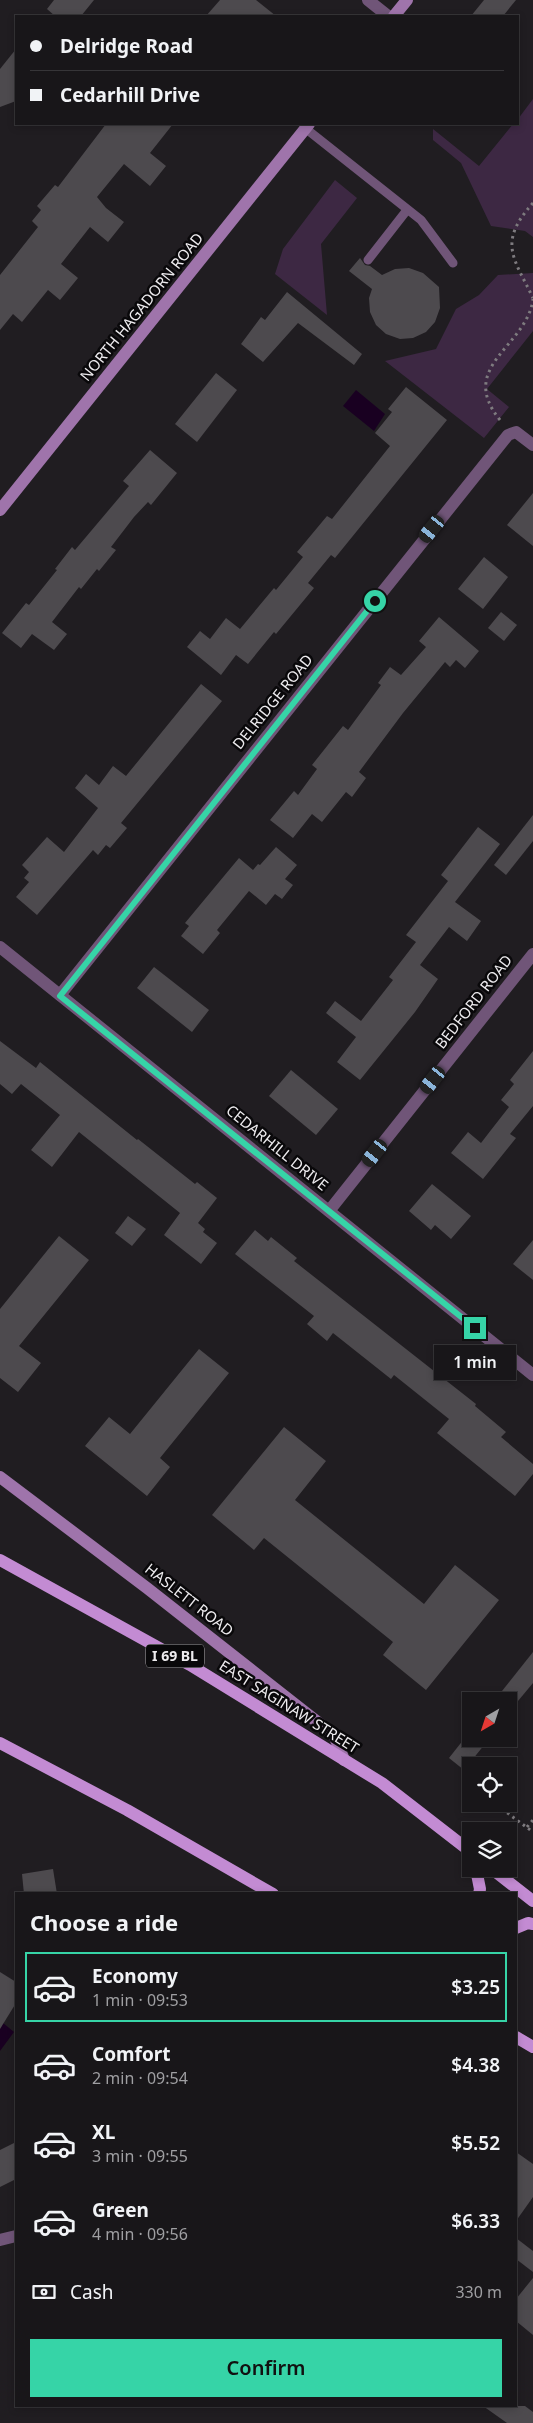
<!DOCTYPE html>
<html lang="en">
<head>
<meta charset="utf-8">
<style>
  body { margin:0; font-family:"Noto Sans",sans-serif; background:#211f22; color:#f1f3f6; height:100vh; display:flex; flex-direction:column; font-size:19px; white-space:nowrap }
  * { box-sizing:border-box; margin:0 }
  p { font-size:16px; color:#9f9fa2 }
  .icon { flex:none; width:28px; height:28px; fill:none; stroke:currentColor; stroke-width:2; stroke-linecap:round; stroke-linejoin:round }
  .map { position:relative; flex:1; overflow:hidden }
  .panel { position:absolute; left:15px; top:1892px; width:502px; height:515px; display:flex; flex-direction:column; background:#181619; border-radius:0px; box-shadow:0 2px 8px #0003,0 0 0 1px #363538 }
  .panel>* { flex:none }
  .guide { position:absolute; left:15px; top:15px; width:504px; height:110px; border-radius:0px; box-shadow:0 2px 8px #0003,0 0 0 1px #363538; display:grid; align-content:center; height:110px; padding:0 15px; background:#181619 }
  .needle { width:32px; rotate:219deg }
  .buttons { position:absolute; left:462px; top:1692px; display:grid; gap:10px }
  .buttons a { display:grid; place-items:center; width:55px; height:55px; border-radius:0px; background:#181619; box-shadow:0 2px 8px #0003,0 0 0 1px #363538; font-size:25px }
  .end { position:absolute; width:22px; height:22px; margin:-11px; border:6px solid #36d4a7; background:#111; box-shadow:0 0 0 2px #111 }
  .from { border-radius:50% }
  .bubble { position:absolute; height:35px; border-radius:0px; background:#181619; box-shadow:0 2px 8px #0003,0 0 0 1px #363538; font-size:16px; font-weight:600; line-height:35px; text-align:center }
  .car { position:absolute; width:15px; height:30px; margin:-15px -8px; border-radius:6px; box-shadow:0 0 4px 1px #0007; background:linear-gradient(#222 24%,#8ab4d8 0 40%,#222 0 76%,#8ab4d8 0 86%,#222 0) }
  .guide b { display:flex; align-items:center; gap:18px; height:48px; font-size:19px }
  .guide b+b { border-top:1px solid #363538 }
  .guide i { width:12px; height:12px; background:#f1f3f6 }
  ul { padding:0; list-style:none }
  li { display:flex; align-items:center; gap:15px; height:70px; margin:0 10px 8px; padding:0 5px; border:2px solid transparent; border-radius:0px }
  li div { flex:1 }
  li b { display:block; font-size:19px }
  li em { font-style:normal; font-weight:600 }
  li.active { border-color:#36d4a7 }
  li>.icon { width:45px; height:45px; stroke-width:1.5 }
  h2 { padding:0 15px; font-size:22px; line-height:60px }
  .pay { display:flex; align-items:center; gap:12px; height:55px; padding:0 15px; font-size:19px }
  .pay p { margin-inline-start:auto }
  .action { display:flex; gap:10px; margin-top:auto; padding:10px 15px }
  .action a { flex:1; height:58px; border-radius:0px; background:#36d4a7; color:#111; font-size:20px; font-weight:600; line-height:58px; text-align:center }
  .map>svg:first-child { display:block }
  .green { fill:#3d2843 }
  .water { fill:#190021 }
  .building { fill:#4d4a4e }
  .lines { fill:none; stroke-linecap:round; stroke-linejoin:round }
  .path { stroke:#7e7b7f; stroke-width:3; stroke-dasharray:2.5 4; stroke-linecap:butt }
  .lane { stroke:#705578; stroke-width:9 }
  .street { stroke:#705578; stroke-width:12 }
  .secondary { stroke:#9f74ab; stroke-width:12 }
  .primary { stroke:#c38bd3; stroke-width:12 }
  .route { stroke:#36d4a7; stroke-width:6 }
  .labels { text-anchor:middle; stroke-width:5; stroke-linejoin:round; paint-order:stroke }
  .shield { fill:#09080a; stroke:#a9a7aa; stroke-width:1 }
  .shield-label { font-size:14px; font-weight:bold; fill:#edebee }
  .street-label { font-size:15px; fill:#edebee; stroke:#09080a }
</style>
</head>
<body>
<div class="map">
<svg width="533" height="2423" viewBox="0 0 533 2423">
  <rect width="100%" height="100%" fill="#201d21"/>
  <g class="green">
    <path d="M533,99V237L525,231L491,226L461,163L433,140V129L479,166L513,124H518V119Z"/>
    <path d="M335,180L357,198L321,244L327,315L275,274L283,249Z"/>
    <path d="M533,273V331L487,389L509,407L484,438L385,361L436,349L456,309L479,295L498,275Z"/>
  </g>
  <g class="water">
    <path d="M356,390L385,414L374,431L343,406Z"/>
    <path d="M3,2023L14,2032L0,2051V2027Z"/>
  </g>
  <g class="building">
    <path d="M54,0H94L81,16H55L47,9Z"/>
    <path d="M220,0H256L276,16H206Z"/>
    <path d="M484,0H516L503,16H471Z"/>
    <path d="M16,49V101L0,107V69Z"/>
    <path d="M106,124H173L150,153L166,166L150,186L124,164L97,197L106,208L124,222L108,242L90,227L61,264L78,278L60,300L48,290L22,322L13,314L0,330V275L38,227L32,221L41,210L37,206L55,185L58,187Z"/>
    <path d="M360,258L365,265L370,266L382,275L395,269L409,268L423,273L439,287L440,308L435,322L426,332L413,338L400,339L386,334L376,325L370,312L369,298L372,289L349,271Z"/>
    <path d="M287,292L362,354L354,365L298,323L263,362L241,344L261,317L265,320Z"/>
    <path d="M216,373L237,390L197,442L175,424Z"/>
    <path d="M406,387L447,420L335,558L331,555L308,583L314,588L276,634L274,632L248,664L236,655L221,675L187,647L200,631L210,639L226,618L240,629L274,588L276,590L303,557L297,552L327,516L332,519L390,446L375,433L392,412L388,409Z"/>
    <path d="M150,450L177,473L151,505L148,502L134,517L111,547L116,550L99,571L97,569L81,589L79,587L52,622L67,634L54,650L32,634L21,648L2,633L26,603L29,605L57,570L55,569L72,547L75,550L129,486L123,481Z"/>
    <path d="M533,493V546L507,525Z"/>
    <path d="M484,557L508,577L483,609L458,589Z"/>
    <path d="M501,612L517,625L504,641L488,628Z"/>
    <path d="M439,617L479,651L465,668L456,660L450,667L445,662L403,713L359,772L366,778L352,797L346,792L322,822L312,814L293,838L270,820L294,791L298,795L317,769L312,765L343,726L348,730L381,685L378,683L390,667L401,675L426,647L419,641Z"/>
    <path d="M201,684L222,701L121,823L127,828L110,848L106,845L98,855L93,850L37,915L16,897L29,882L24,878L29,872L22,865L47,837L64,852L98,808L75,788L86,774L99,785L113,766L126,776Z"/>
    <path d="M533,815V841L506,875L494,865Z"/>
    <path d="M478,827L500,844L455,902L481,921L467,941L449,927L420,965L438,979L415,1012L360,1080L337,1062L356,1037L326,1013L335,1001L361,1021L393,980L389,977L416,942L406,935L448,881L441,875Z"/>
    <path d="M276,847L297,865L285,879L293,885L282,899L275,894L266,905L249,891L217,930L220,933L203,954L181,936L189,926L185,923L239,858L253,870L258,864L260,865Z"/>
    <path d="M154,967L209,1010L192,1032L137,988Z"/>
    <path d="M0,1041L36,1068L40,1062L137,1140L138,1139L195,1184L197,1182L217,1198L198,1223L205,1229L203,1232L217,1243L201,1264L164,1235L180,1213L79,1132L52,1167L31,1150L60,1115L21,1084L12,1094L0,1084Z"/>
    <path d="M533,1051V1106L510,1134L516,1138L483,1179L451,1153L468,1132L481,1143L491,1130L509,1107L501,1100L514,1084L510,1080Z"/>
    <path d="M291,1070L338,1109L316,1135L269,1096Z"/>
    <path d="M432,1184L471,1216L451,1239L435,1225L431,1230L409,1211Z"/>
    <path d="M128,1216L146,1229L132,1246L115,1233Z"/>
    <path d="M255,1230L268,1241L271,1237L297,1258L294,1261L476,1404L475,1406L506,1432L501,1437L533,1464V1474L515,1496L437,1433L449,1419L394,1375L391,1379L333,1333L327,1341L307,1324L314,1316L235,1254Z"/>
    <path d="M59,1236L89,1260L19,1346L41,1363L18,1392L0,1378V1309Z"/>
    <path d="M533,1240V1280L513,1264Z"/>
    <path d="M199,1349L229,1373L160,1458L170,1467L147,1496L85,1446L109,1417L130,1434Z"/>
    <path d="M284,1427L326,1461L295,1500L424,1604L455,1565L499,1600L426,1690L383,1655L393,1642L264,1538L254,1550L212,1515Z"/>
    <path d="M533,1652V1683L518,1701H494Z"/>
    <path d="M464,1739H489L464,1770L449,1758Z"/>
    <path d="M53,1869L57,1894H24L22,1874Z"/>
    <path d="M0,1972L16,1982V2003L0,2029Z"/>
    <path d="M16,2142V2179L0,2187V2150Z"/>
    <path d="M516,2152L533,2164V2197L516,2221Z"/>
    <path d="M516,2238L533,2251V2272L516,2259Z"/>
    <path d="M533,2278V2335L516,2321V2299Z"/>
    <path d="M483,2406H525L533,2412V2423H507Z"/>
  </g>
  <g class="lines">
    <g class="path">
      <path d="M533,203C497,243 514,258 533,298"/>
      <path d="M500,420C456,366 527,347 533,299"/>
      <path d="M502,1809L533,1832"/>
      <path d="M527,1827L533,1820"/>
    </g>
    <g class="lane">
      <path d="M305,128L421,220L453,263"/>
      <path d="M368,260L407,210"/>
    </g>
    <g class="street">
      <path d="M368,0L388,16"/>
      <path d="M0,947L533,1375"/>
      <path d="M60,995L508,435L516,432L533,445"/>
      <path d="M329,1211L533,954"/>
      <path d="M0,2240L16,2236"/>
    </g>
    <g class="secondary">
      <path d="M394,16L407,0"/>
      <path d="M0,510L309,124"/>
      <path d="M0,1477L147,1588L334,1735L344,1760"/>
    </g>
    <g class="primary">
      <path d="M0,1560L190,1665L382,1783L471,1852"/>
      <path d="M0,1743L127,1810L273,1894"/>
      <path d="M476,1869L480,1889L479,1894"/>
      <path d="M492,1869L533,1901"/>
      <path d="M516,1928L528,1923L533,1924"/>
      <path d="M516,2037L533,2047"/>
    </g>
  </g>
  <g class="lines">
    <path class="route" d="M375,601L60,996L475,1328"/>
  </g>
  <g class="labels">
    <rect class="shield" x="146" y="1644.5" width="58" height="23" rx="4"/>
    <g class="shield-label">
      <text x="175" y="1661">I 69 BL</text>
    </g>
    <g class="street-label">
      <text transform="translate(142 307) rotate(-51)" y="5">NORTH HAGADORN ROAD</text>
      <text transform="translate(273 702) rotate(-51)" y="5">DELRIDGE ROAD</text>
      <text transform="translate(474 1002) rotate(-52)" y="5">BEDFORD ROAD</text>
      <text transform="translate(277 1148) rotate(39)" y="5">CEDARHILL DRIVE</text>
      <text transform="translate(189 1600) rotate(38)" y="5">HASLETT ROAD</text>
      <text transform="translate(289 1707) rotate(32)" y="5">EAST SAGINAW STREET</text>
    </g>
  </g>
</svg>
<div class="buttons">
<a><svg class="needle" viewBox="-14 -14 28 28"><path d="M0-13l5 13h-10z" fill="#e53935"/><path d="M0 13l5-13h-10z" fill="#9f9fa2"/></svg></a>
<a><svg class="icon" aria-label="locate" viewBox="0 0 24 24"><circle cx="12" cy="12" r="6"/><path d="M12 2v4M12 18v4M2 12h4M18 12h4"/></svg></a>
<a><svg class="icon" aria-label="layers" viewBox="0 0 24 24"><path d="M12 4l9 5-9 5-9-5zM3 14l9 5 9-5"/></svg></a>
</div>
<i class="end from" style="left:375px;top:601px"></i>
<i class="end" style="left:475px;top:1328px"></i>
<div class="bubble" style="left:434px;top:1345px;width:82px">1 min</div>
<i class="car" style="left:432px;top:529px;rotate:219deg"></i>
<i class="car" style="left:433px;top:1080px;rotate:218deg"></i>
<i class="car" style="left:375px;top:1153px;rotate:218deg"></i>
<div class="guide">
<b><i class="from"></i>Delridge Road</b>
<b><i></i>Cedarhill Drive</b>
</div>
<section class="panel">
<h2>Choose a ride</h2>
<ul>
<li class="active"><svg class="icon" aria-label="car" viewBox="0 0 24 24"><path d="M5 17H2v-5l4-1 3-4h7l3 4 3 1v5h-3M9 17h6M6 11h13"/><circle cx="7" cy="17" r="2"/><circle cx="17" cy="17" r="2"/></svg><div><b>Economy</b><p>1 min · 09:53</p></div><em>$3.25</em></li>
<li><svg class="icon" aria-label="car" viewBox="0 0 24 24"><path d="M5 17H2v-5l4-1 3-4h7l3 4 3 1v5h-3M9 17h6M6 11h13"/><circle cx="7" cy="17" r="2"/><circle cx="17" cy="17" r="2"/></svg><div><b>Comfort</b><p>2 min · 09:54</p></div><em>$4.38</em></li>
<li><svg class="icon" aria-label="car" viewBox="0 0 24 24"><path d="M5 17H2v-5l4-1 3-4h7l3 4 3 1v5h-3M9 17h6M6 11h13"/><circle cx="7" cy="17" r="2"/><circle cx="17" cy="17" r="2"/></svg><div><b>XL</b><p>3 min · 09:55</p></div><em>$5.52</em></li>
<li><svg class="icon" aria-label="car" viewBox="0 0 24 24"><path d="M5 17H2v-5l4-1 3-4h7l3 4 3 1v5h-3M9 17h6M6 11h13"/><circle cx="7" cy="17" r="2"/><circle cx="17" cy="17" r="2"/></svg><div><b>Green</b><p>4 min · 09:56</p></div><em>$6.33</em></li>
</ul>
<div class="pay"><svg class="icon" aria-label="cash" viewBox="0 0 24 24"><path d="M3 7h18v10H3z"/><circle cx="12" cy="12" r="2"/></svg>Cash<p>330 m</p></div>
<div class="action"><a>Confirm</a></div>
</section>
</div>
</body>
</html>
